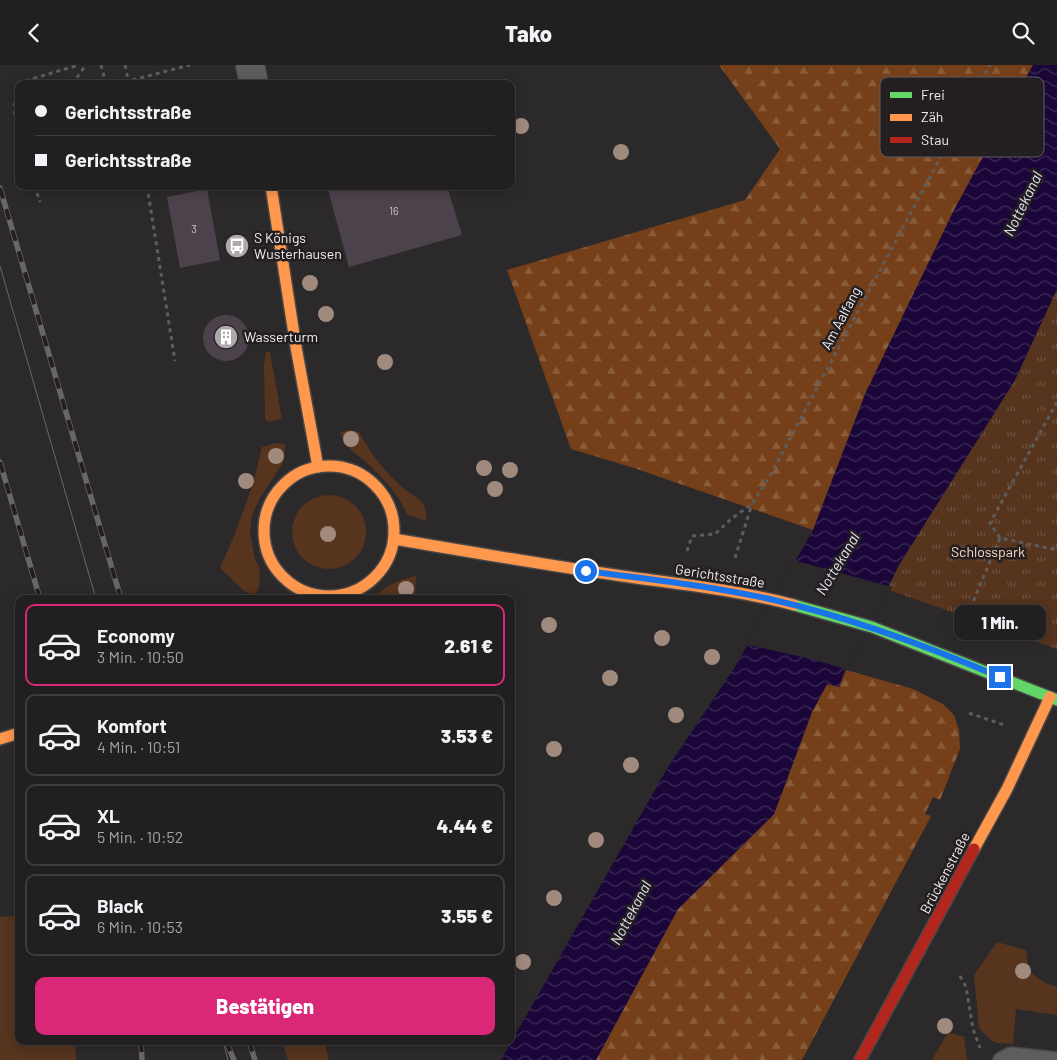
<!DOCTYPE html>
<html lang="de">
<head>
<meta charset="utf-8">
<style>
  body { margin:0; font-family:Barlow,sans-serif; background:#2d2c2d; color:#f1f3f6; height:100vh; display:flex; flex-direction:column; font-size:19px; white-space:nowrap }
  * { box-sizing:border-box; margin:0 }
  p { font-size:16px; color:#a2a2a5 }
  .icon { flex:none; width:28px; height:28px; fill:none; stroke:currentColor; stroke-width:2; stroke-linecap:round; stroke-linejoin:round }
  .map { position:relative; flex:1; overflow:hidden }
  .sheet { position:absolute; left:15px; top:530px; width:500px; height:450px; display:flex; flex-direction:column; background:#211f20; border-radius:10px; box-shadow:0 2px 12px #0003,0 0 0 1px #3e3d3e }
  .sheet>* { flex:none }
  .guide { position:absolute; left:15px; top:15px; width:500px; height:110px; border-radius:10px; box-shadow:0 2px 12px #0003,0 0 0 1px #3e3d3e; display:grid; align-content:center; height:110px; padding:0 20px; background:#211f20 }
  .end { position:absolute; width:22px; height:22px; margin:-11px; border:6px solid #1a73e8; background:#fff; box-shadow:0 0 0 2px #fff }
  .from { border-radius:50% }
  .bubble { position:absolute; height:35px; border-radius:10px; background:#211f20; box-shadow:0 2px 12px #0003,0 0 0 1px #3e3d3e; font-size:16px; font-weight:800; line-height:35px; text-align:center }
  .guide b { display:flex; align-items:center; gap:18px; height:48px; font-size:19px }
  .guide b+b { border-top:1px solid #3e3d3e }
  .guide i { width:12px; height:12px; background:#f1f3f6 }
  ul { padding:9px 0 0; list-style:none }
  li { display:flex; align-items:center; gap:15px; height:82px; margin:0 10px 8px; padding:0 10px; border:2px solid #3e3d3e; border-radius:10px }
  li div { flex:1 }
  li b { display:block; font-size:19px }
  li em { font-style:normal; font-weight:800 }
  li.selected { border-color:#db2777 }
  li>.icon { width:45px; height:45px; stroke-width:1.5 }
  .button { display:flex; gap:10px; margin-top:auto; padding:10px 20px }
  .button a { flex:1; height:58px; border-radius:10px; background:#db2777; color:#fff; font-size:20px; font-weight:800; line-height:58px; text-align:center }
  header { display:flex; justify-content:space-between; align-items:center; height:65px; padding:0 20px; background:#211f20; font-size:22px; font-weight:800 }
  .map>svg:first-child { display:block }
  .grass { fill:#56341e }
  .forest { fill:url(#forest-firs) }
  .park { fill:url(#park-tufts) }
  .water { fill:url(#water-waves) }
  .pier { fill:#2c292a }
  .building { fill:#4c424c }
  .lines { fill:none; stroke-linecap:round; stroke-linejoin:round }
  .lane-casing { stroke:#494647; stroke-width:18 }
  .street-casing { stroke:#494647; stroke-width:30 }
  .fast-casing { stroke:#494647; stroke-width:14 }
  .slow-casing { stroke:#494647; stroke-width:14 }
  .jam-casing { stroke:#494647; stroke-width:14 }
  .path { stroke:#5e5d5d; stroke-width:3; stroke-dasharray:4 4; stroke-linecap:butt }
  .lane { stroke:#5e5c5c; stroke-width:15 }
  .street { stroke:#5e5c5c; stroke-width:28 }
  .fast { stroke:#63d668; stroke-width:11 }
  .slow { stroke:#ff974d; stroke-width:11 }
  .jam { stroke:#b3261e; stroke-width:11 }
  .tram { stroke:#686666; stroke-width:1 }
  .rail-casing { stroke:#686666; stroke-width:5.5 }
  .rail { stroke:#231e20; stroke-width:4; stroke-dasharray:11; stroke-linecap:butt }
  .tree { fill:#a08a7e }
  .route { stroke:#1a73e8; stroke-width:6 }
  .labels { text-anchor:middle; stroke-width:5; stroke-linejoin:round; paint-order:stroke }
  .number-label { font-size:11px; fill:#c8c3c7 }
  .poi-label { font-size:14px; fill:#f2eef0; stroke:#231e20; text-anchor:start }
  .street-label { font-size:14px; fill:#f2eef0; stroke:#231e20 }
  .park-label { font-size:14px; fill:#ffdac2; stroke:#231e20 }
  .water-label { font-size:15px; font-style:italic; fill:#e4e1f4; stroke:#231e20 }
  .key { fill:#231e20; stroke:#615c5e; stroke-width:1 }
  .key-label { font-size:14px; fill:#f2eef0 }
</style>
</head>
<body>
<header><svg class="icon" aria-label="back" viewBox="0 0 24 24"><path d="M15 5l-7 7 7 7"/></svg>Tako<svg class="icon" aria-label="search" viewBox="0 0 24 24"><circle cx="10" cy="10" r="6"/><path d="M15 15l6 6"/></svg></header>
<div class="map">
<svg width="1057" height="995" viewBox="0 0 1057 995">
  <defs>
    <pattern id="forest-firs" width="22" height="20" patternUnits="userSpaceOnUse" patternTransform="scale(1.25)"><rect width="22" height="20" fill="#754019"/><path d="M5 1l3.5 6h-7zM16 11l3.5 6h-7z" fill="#895c3b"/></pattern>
    <pattern id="park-tufts" width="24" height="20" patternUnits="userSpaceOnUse" patternTransform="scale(1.25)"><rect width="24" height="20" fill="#56341e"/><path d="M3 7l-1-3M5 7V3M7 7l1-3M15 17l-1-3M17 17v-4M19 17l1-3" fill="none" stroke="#6f523f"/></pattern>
    <pattern id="water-waves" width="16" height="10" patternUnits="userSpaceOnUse" patternTransform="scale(1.25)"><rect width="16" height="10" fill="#1b063a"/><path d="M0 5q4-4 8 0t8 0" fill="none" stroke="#3d2b57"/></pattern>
  </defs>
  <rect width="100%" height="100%" fill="#2c292a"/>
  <g class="grass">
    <path d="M266,287H270L282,354L269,357L265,355L264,300Z"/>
    <path d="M349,365L359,367C370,388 385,407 403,423C408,428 418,432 422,437C426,444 427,449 426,456L407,449C399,430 383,413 368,399C356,388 345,383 340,367Z"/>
    <path d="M276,378L285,379L284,396L260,433L252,450L250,468L255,494L260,504L259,522L255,529L245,527L220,503L234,471L253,419L262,382Z"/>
    <circle cx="329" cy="467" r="37"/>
    <path d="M416,511L415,534H375C384,519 401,515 416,511Z"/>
    <path d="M19,851V976H75L76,995H0V852Z"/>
    <path d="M997,877L1026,885L1029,906L1045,918L1057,922V950L1016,944L1013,979L997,978L991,975L979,963L974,910Z"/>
    <path d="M948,967L964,972L967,995H932Z"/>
    <path d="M297,976H324L329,995H288L284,981Z"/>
  </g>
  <g class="forest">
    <path d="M719,0H1033L954,145L866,327L813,465L634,403L571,384L507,205L745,135L780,84Z"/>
    <path d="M846,605L913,624L943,639L954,650L959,665L960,684L940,735L933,732L925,749L931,751L802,995H596L678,844L774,749L812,647L827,619L839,622Z"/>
  </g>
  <path class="park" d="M1057,224V584L889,525V522L899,500L1015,315Z"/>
  <path class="water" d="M1033,0H1057V224L1015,315L899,500L845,605L839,622L827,619L812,647L774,749L678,844L596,995H501L668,702L735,602L813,465L866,327L954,145Z"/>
  <path class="pier" d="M793,495L892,522L847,605L815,595L745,579Z"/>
  <g class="building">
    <path d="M327,121H447L462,170L349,202Z"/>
    <path d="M207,124L220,195L180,203L167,132Z"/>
    <circle cx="226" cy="273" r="23"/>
  </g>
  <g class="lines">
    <g class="lane-casing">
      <path id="lane" d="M1001,995L1011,990L1057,995"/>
    </g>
    <g class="street-casing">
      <path id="street" d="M250,0L254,19"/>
    </g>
    <g class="fast-casing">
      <path id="fast" d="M794,540L872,562L1057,635"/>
    </g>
    <g class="slow-casing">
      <g id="slow">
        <path d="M271,121L296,282L318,402"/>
        <circle cx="329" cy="466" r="65"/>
        <path d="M394,474C470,487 546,500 622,511C679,519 738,525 794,540"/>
        <path d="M0,674L19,668"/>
        <path d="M974,784L1007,724L1050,632"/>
      </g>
    </g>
    <g class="jam-casing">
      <path id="jam" d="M860,995L974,784"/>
    </g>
    <g class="path">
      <path d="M101,0L106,19"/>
      <path d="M125,0L129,19"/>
      <path d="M32,14L39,19"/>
      <path d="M18,18L79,0"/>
      <path d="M72,19L86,0"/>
      <path d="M117,19L190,0"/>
      <path d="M13,40L19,38"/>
      <path d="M14,46L19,61"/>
      <path d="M51,121H64"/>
      <path d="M147,121L175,296"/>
      <path d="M147,122L153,121"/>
      <path d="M37,128L40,137"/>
      <path d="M1057,337L990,458L1000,473L1057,485"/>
      <path d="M687,486L692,471L715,469L731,454L752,439L771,409L990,0"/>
      <path d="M735,493L752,439"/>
      <path d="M964,558L1000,473"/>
      <path d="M969,648L1004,660"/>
      <path d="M960,911L966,922L973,964L980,983"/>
    </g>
    <use href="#lane" class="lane"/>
    <use href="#street" class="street"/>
    <use href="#fast" class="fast"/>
    <use href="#slow" class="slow"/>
    <use href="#jam" class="jam"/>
    <g class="tram">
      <path d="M0,201L96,534"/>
      <path d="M223,976L228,995"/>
    </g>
    <g class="rail-casing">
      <g id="rail">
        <path d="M0,123L121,534"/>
        <path d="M0,397L40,534"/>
        <path d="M141,976L142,995"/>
        <path d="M226,976L234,995"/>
        <path d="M249,976L255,995"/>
      </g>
    </g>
    <use href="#rail" class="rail"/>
  </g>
  <g class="tree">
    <circle cx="521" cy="61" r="8"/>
    <circle cx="621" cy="87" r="8"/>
    <circle cx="310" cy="218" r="8"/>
    <circle cx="326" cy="249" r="8"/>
    <circle cx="385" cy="297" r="8"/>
    <circle cx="351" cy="374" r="8"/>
    <circle cx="276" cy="391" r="8"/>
    <circle cx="484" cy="403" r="8"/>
    <circle cx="510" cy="405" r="8"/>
    <circle cx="246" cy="416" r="8"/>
    <circle cx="495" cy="424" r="8"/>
    <circle cx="328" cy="469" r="8"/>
    <circle cx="406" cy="524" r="8"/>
    <circle cx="549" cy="560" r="8"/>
    <circle cx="662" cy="573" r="8"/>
    <circle cx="712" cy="592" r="8"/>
    <circle cx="610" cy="613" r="8"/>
    <circle cx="676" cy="650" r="8"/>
    <circle cx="554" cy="684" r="8"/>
    <circle cx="631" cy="700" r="8"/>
    <circle cx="596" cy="775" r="8"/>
    <circle cx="554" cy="833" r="8"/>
    <circle cx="523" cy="897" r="8"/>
    <circle cx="1023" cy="906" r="8"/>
    <circle cx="945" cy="961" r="8"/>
  </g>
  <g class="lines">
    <path class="route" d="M586,506C649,514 712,521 774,535C852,553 927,581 1000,612"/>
  </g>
  <defs>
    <g id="bus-disc" transform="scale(1.25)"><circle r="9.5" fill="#ada9ab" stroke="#231e20"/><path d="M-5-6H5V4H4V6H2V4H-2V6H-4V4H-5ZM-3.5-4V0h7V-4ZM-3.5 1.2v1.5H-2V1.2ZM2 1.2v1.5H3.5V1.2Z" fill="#fff"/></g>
    <g id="building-disc" transform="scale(1.25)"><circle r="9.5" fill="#ada9ab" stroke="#231e20"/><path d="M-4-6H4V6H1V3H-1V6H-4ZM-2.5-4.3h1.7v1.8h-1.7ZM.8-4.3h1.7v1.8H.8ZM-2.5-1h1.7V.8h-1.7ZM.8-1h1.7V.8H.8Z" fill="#fff"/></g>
  </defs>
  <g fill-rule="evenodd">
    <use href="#bus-disc" x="237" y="181"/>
    <use href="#building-disc" x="226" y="272"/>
  </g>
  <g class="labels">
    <g class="number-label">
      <text x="394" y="150">16</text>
      <text x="194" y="168">3</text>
    </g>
    <g class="poi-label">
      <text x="254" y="178">S Königs<tspan x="254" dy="16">Wusterhausen</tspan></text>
      <text x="244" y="277">Wasserturm</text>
    </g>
    <g class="street-label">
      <text transform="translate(841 253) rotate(-62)" y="5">Am Aalfang</text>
      <text transform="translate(720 511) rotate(9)" y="5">Gerichtsstraße</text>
      <text transform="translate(945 808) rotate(-62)" y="5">Brückenstraße</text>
    </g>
    <g class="park-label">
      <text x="988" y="492">Schlosspark</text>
    </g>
    <g class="water-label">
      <text transform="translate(1023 139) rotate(-64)" y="5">Nottekanal</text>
      <text transform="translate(838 499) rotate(-59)" y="5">Nottekanal</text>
      <text transform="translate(631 848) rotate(-62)" y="5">Nottekanal</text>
    </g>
  </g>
  <rect x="880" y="12" width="164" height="80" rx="8" class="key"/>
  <rect x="890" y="27" width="22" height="6" fill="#63d668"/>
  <rect x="890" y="49" width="22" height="7" fill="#ff974d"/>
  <rect x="890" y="72" width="22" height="6" fill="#b3261e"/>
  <g class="key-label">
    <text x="921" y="35">Frei</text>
    <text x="921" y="57">Zäh</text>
    <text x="921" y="80">Stau</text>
  </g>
</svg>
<i class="end from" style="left:586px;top:506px"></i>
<i class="end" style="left:1000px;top:612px"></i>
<div class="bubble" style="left:954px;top:540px;width:92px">1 Min.</div>
<div class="guide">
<b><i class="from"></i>Gerichtsstraße</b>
<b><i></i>Gerichtsstraße</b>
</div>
<section class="sheet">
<ul>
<li class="selected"><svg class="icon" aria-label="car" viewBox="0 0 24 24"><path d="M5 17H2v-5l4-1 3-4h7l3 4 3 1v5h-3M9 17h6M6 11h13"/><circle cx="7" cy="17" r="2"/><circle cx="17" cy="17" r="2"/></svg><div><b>Economy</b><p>3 Min. · 10:50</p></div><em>2.61 €</em></li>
<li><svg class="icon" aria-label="car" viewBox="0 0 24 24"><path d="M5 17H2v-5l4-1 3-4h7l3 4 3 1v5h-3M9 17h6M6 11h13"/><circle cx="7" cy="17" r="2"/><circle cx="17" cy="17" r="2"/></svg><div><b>Komfort</b><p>4 Min. · 10:51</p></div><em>3.53 €</em></li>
<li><svg class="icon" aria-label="car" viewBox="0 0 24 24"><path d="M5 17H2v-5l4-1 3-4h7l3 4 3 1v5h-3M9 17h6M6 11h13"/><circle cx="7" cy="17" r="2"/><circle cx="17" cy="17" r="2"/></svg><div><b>XL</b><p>5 Min. · 10:52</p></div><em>4.44 €</em></li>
<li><svg class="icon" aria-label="car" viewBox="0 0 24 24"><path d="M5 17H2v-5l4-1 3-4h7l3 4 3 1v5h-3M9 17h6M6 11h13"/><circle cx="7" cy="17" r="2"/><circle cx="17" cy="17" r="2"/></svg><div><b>Black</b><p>6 Min. · 10:53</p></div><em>3.55 €</em></li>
</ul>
<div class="button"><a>Bestätigen</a></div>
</section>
</div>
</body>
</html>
